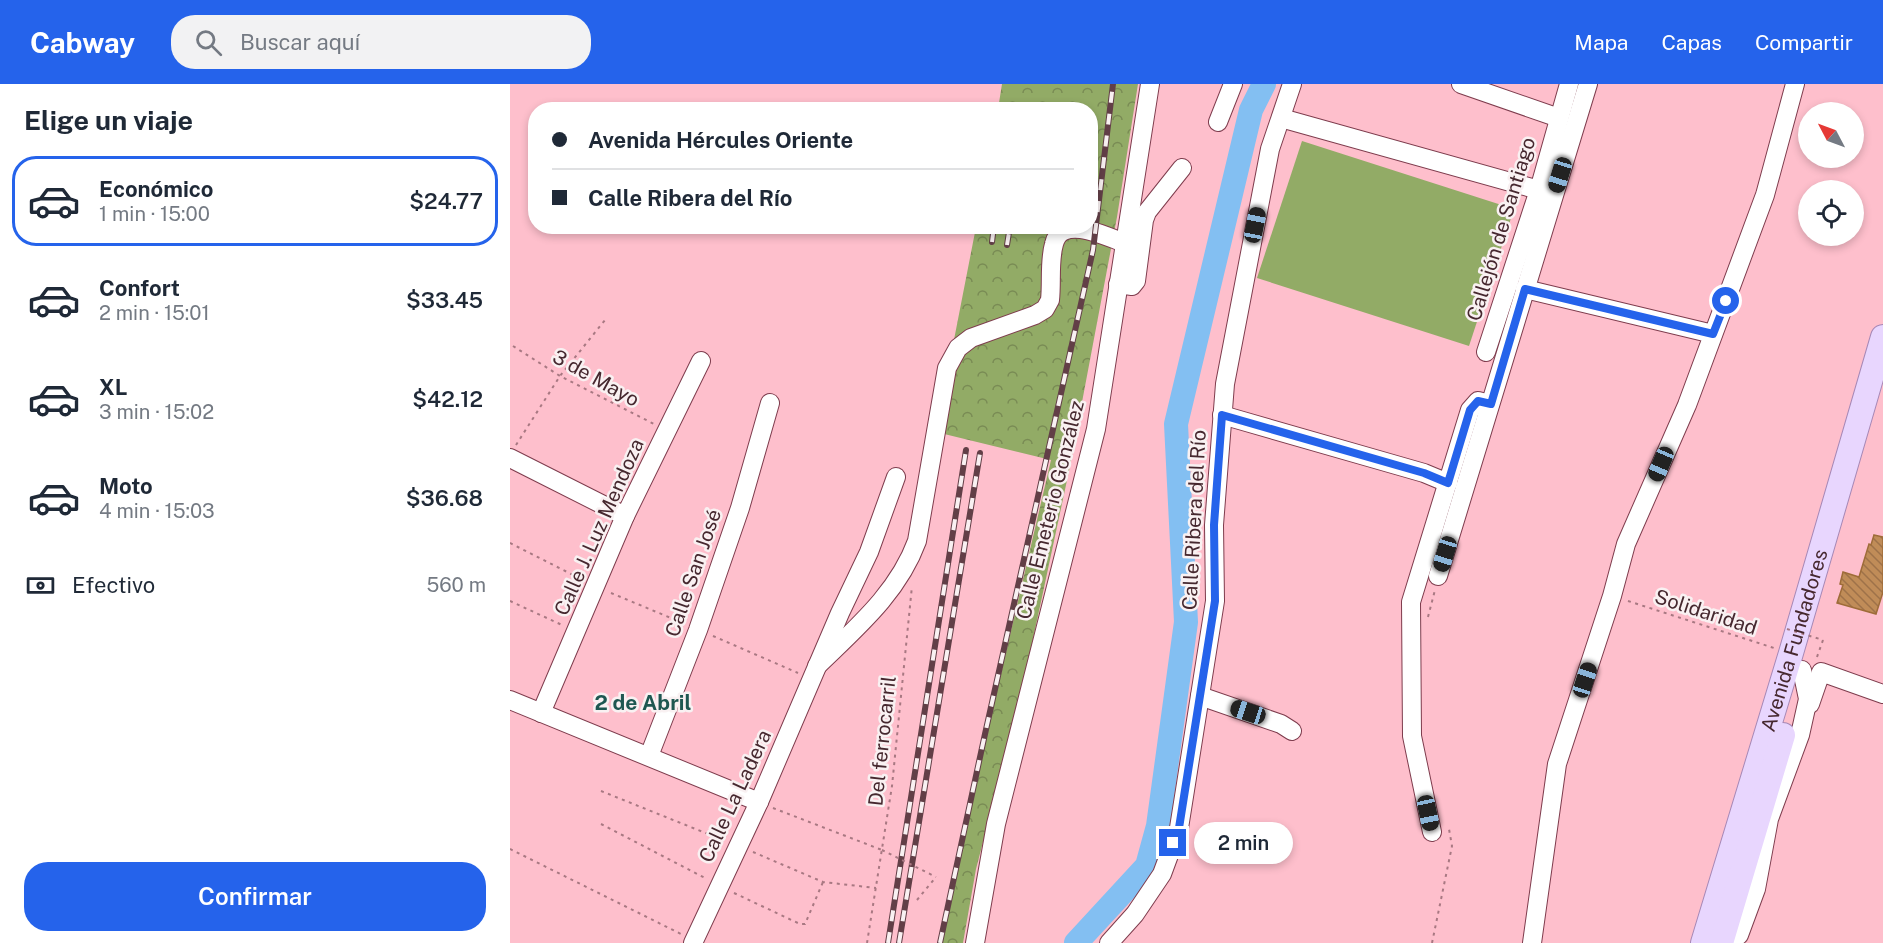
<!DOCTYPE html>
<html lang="es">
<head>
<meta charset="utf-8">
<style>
  body { margin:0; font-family:"Public Sans",sans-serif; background:#f2f2f3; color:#1f2937; height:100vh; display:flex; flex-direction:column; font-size:22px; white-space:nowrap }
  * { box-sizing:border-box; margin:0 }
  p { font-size:20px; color:#747a83 }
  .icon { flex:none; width:33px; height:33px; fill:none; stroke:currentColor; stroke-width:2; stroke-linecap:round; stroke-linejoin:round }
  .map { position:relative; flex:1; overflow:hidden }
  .panel { display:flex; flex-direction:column; background:#fff; width:510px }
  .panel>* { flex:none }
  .top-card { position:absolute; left:18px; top:18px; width:570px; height:132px; border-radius:24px; box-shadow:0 3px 9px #0003; display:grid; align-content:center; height:132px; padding:0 24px; background:#fff }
  .needle { width:39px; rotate:311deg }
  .fabs { position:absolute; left:1288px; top:18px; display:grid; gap:12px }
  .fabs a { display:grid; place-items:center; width:66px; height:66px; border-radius:50%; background:#fff; box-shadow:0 3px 9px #0003; font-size:30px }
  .end { position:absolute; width:27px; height:27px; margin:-14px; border:8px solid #2563eb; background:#fff; box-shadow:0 0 0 3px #fff }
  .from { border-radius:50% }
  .bubble { position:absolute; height:42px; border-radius:21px; background:#fff; box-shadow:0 3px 9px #0003; font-size:20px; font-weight:600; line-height:42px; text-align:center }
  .car { position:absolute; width:18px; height:36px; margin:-18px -9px; border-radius:8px; box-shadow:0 0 4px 2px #0007; background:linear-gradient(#222 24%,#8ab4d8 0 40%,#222 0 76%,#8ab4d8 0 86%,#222 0) }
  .top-card b { display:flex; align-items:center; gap:21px; height:57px; font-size:22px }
  .top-card b+b { border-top:2px solid #e0e1e3 }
  .top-card i { width:15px; height:15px; background:#1f2937 }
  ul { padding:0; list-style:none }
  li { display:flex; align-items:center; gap:18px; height:90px; margin:0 12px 9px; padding:0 12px; border:3px solid transparent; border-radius:24px }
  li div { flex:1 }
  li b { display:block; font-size:22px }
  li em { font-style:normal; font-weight:600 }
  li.current { border-color:#2563eb }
  li>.icon { width:54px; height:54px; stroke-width:1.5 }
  h2 { padding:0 24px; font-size:27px; line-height:72px }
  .pay { display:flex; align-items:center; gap:15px; height:66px; padding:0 24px; font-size:22px }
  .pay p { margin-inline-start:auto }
  .cta { display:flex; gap:12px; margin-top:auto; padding:12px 24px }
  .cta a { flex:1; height:69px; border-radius:24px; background:#2563eb; color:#fff; font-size:24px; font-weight:600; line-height:69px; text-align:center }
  header { display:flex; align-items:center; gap:36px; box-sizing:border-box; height:84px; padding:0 30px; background:#2563eb; color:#fff }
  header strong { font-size:28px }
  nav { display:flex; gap:33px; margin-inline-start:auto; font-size:21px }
  .search { width:420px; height:54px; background:#f2f2f3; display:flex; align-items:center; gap:15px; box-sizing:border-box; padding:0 21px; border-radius:24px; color:#747a83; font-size:22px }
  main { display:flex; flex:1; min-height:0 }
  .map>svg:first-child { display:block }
  .grass { fill:#92ab66 }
  .park { fill:url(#park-crowns) }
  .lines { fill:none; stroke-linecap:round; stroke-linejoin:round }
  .river { stroke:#83bff2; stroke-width:24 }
  .building { fill:url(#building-back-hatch); stroke:#9e6c39; stroke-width:1.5 }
  .minor-casing { stroke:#7e3c4d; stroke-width:20 }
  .major-casing { stroke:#a688b6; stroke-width:26 }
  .path { stroke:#a87882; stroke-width:2; stroke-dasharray:3 4.5; stroke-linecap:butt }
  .minor { stroke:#fff; stroke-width:18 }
  .major { stroke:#e8d6fe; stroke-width:24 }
  .rail-casing { stroke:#623f47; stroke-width:6 }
  .rail { stroke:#f9f1f2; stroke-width:4; stroke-dasharray:11; stroke-linecap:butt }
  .path-bridge { stroke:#a87882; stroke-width:2; stroke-dasharray:3 4.5; stroke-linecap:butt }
  .route { stroke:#2563eb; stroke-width:8 }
  .labels { text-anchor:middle; stroke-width:5; stroke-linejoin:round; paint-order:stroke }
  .street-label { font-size:20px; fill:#46282f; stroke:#f9f1f2 }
  .neighbourhood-label { font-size:21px; font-weight:bold; fill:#1e5751; stroke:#f9f1f2 }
</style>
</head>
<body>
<header>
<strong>Cabway</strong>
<div class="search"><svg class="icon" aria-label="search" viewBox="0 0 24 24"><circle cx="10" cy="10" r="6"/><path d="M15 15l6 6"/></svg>Buscar aquí</div>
<nav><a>Mapa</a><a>Capas</a><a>Compartir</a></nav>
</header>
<main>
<section class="panel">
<h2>Elige un viaje</h2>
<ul>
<li class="current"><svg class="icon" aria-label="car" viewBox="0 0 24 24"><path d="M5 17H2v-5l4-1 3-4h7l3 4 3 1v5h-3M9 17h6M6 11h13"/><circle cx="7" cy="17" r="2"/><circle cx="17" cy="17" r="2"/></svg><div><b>Económico</b><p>1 min · 15:00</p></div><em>$24.77</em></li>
<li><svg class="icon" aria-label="car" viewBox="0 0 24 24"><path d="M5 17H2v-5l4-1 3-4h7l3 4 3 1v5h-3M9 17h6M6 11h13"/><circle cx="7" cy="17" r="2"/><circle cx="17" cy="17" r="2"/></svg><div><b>Confort</b><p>2 min · 15:01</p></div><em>$33.45</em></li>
<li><svg class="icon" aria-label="car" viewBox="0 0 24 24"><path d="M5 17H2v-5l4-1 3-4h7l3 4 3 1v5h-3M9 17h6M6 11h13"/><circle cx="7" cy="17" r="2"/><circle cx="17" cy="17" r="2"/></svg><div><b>XL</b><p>3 min · 15:02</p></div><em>$42.12</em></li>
<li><svg class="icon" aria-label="car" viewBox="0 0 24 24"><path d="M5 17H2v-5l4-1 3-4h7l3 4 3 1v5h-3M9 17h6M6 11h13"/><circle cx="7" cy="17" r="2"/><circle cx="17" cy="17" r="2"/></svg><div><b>Moto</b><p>4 min · 15:03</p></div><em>$36.68</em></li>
</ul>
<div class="pay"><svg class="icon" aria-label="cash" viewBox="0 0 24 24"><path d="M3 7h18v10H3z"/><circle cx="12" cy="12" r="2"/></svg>Efectivo<p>560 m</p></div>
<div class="cta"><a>Confirmar</a></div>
</section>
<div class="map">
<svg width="1373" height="859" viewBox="0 0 1373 859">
  <defs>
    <pattern id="park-crowns" width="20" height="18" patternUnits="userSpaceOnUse" patternTransform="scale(1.5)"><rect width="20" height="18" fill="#92ab66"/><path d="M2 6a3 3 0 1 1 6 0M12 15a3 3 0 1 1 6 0" fill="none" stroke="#798b54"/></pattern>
    <pattern id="building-back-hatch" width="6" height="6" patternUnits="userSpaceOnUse" patternTransform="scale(1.5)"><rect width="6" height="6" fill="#c08c58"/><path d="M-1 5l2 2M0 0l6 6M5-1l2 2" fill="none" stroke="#9e7249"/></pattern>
  </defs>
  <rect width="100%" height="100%" fill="#febfcc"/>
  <path class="grass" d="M792,57L1004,125L959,262L747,194Z"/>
  <path class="park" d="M492,0H628L607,133L559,387L511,611L466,785L453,859H428L541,376L426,348L466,143L580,142V26L488,25Z"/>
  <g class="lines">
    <path class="river" d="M566,859L637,782L648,742L676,538L666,340L741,26L754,0"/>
  </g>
  <path class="building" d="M1364,451L1373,453V508L1366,530L1327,519L1333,501L1330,500L1333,488L1349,493L1359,460L1361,461Z"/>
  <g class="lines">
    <g class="minor-casing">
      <g id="minor">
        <path d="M951,0L1049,34"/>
        <path d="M771,34L1029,106"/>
        <path d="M708,38L723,0"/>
        <path d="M608,200L622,202L626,197L634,136L637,128L672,84"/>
        <path d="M1015,205L1203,250"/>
        <path d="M976,268L1029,106L1059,0"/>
        <path d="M712,331L914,389L938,399"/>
        <path d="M0,374L115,432"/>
        <path d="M928,492L1078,0"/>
        <path d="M307,582C346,544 388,509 407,457L437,284L448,264L461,254L525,231L535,225L540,216C542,199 539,177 544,160C551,130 596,152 614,159"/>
        <path d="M690,612L771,640L782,647"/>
        <path d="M0,616L249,718"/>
        <path d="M1300,620L1311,588L1373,610"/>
        <path d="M31,629L115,432L191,277"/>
        <path d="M139,672L188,546L230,424L260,319"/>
        <path d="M922,748L902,652L901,518L960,326L968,317L980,320"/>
        <path d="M183,859L249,718L330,529L359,468L386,393"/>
        <path d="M465,859L486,740L586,345L640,0"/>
        <path d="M599,859L625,830L652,790L669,744L705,517L704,441L715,300L760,65L782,0"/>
        <path d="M1022,859L1047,680L1102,512L1116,460L1177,321L1255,111L1285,0"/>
        <path d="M1219,859L1229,851L1246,805L1259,735L1290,651L1298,615L1292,586"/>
      </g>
    </g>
    <g class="major-casing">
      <g id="major">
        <path id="s1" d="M1193,859L1281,569L1373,253"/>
        <path d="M1211,859L1273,651"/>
      </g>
    </g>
    <g class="path">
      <path d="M3,262L50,292L144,340"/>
      <path d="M6,361L50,292L95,236"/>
      <path d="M0,459L71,495"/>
      <path d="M101,509L173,539"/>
      <path d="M0,517L52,541"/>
      <path d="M1118,517L1264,564"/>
      <path d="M918,533L925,506"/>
      <path d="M203,552L288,589"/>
      <path d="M1307,573L1313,556"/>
      <path d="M91,707L213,756"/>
      <path d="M263,724L372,766"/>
      <path d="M91,740L195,794"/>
      <path d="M0,765L171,850"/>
      <path d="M243,768L313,798L366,804"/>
      <path d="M224,809L290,840H295L313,798"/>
      <path d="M407,816L426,793"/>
      <path d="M357,859L382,702L402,502"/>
      <path d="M922,859L942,762L939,745"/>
    </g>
    <use href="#minor" class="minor"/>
    <use href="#major" class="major"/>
    <g class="rail-casing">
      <g id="rail">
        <path d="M482,158L484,142"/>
        <path d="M497,161L500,142"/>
        <path d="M378,859L456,366"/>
        <path d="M389,859L470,369"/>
        <path d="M430,859L475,650L583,166L603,0"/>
      </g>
    </g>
    <use href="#rail" class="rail"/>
    <g class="path-bridge">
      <path d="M1277,545L1313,556"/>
      <path d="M372,766L426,793"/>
    </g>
  </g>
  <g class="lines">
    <path class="route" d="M663,759L669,744L705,517L704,441L712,331L914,389L938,399L960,326L968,317L981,320L1015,205L1203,250L1216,217"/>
  </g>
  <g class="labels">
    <g class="street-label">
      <text transform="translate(991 145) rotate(-73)" y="7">Callejón de Santiago</text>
      <text transform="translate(86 294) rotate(29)" y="7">3 de Mayo</text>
      <text transform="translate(540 426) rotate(-76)" y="7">Calle Emeterio González</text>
      <text transform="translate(684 436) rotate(-87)" y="7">Calle Ribera del Río</text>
      <text transform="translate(89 443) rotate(-66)" y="7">Calle J. Luz Mendoza</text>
      <text transform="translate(183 489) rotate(-71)" y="7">Calle San José</text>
      <text transform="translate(1196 528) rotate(18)" y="7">Solidaridad</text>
      <text dy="7" stroke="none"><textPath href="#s1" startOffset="316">Avenida Fundadores</textPath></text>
      <text transform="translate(372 657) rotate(-84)" y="7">Del ferrocarril</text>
      <text transform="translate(225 712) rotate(-65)" y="7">Calle La Ladera</text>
    </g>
    <g class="neighbourhood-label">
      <text x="133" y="626">2 de Abril</text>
    </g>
  </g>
</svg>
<div class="fabs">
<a><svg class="needle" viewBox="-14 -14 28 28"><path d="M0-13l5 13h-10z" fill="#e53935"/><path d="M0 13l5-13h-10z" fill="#747a83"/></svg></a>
<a><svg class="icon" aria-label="locate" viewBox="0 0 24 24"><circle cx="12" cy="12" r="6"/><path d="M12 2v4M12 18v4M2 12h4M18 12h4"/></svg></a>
</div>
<i class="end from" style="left:1216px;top:217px"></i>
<i class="end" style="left:663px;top:759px"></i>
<div class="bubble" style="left:684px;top:738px;width:99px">2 min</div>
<i class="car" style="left:1050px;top:91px;rotate:197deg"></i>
<i class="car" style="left:745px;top:141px;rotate:11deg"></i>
<i class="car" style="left:1151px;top:380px;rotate:203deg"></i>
<i class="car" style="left:935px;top:470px;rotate:197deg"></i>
<i class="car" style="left:1075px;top:596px;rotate:18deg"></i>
<i class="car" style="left:738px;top:628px;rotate:288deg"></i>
<i class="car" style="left:918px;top:729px;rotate:168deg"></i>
<div class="top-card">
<b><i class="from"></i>Avenida Hércules Oriente</b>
<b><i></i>Calle Ribera del Río</b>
</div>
</div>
</main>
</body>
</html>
